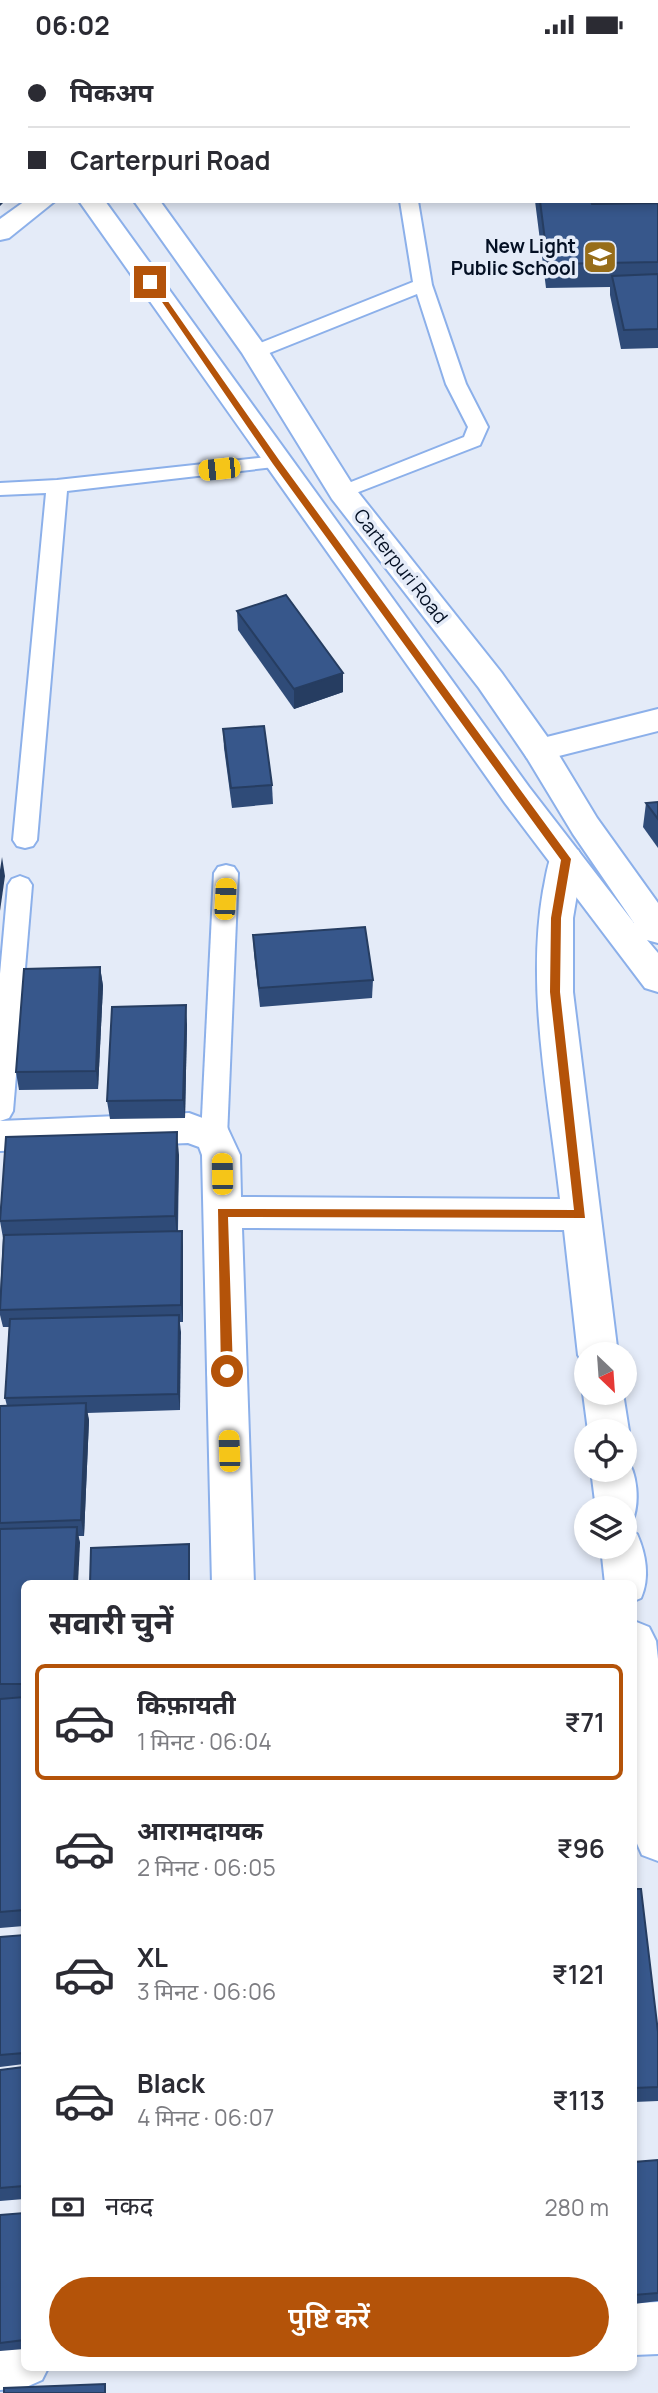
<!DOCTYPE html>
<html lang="hi">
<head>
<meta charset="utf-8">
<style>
  body { margin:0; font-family:Manrope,"Noto Sans Devanagari",sans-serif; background:#f7f7f7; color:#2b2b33; height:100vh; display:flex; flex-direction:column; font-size:26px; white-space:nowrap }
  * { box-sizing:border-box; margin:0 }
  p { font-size:23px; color:#7c7c81 }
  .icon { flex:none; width:38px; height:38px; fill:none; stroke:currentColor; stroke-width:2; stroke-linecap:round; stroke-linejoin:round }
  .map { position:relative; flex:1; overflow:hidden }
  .details { position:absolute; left:21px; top:1531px; width:616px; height:791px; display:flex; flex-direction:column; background:#fff; border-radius:10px; box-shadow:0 4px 10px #0003 }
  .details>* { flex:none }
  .guide { position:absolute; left:0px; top:0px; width:658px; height:154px; box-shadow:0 4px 10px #0003; display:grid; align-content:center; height:154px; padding:0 28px; background:#fff }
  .needle { width:46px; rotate:155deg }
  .fabs { position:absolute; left:574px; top:1293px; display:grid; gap:14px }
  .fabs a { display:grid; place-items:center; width:63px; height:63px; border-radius:50%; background:#fff; box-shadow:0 4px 10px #0003; font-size:35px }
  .end { position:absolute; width:32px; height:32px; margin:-16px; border:9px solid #b45309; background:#fff; box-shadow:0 0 0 4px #fff }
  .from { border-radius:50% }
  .car { position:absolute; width:21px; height:42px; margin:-21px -10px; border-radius:9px; box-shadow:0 0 5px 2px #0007; background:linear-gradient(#f5c518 24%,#345 0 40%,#f5c518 0 76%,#345 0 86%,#f5c518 0) }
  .guide b { display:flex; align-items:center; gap:24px; height:66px; font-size:26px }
  .guide b+b { border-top:2px solid #e1e1e2 }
  .guide i { width:18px; height:18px; background:#2b2b33 }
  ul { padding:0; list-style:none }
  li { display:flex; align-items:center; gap:21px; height:116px; margin:0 14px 10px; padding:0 14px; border:4px solid transparent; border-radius:10px }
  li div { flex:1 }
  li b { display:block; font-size:26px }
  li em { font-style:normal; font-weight:600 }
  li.active { border-color:#b45309 }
  li>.icon { width:63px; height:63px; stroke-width:1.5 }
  h2 { padding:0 28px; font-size:32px; line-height:84px }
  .pay { display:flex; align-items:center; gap:18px; height:77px; padding:0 28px; font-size:26px }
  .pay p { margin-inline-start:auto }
  .primary-button { display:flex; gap:14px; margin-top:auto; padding:14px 28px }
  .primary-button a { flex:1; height:80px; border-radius:42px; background:#b45309; color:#fff; font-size:28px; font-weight:600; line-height:80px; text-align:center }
  .status { display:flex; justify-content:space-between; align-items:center; height:49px; padding:0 35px; background:#fff; direction:ltr }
  .status svg { height:19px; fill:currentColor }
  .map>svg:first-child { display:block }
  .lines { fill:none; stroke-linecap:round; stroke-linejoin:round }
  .lane-casing { stroke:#8cb0ea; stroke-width:4 }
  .street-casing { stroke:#8cb0ea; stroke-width:4 }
  .secondary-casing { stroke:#8cb0ea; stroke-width:4 }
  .lane { fill:#fff; fill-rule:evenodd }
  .street { fill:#fff; fill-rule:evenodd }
  .secondary { fill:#fff; fill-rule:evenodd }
  .wall { fill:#2f4b78 }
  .shaded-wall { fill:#263d61 }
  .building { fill:#37578b; stroke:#263d61; stroke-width:2 }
  .route { fill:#b45309 }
  .labels { text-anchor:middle; stroke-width:7; stroke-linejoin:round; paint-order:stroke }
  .far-poi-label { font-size:19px; font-weight:bold; fill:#041024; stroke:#e4ebf8; text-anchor:end }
  .far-street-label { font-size:19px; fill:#041024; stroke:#e4ebf8 }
</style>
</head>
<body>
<div class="status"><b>06:02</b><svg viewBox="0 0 49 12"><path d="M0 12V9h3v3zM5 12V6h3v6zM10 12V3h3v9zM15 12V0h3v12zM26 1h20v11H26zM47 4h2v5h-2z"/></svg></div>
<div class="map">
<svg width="658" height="2344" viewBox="0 0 658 2344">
  <rect width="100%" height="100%" fill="#e4ebf8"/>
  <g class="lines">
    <g class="lane-casing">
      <g id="lane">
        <path d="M400,152H418L432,236L466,335L488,378L480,396L343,449L336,447L333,443L336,439L464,388L468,378L446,335L417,245L262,307L255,309L245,303L248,299L413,233Z"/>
        <path d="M276,407L283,409L286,413L283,417L67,442L37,791L33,797L25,799L17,797L13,791L46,444L0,446V434L57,431Z"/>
        <path d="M226,816L234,818L238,824L227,1088L223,1095L214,1098L205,1095L201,1088L214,824L218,818Z"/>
        <path d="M20,827L28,830L32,836L13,1062L9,1069L0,1072V925L8,836L12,830Z"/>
      </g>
    </g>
    <g class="street-casing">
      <g id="street">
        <path d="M162,0H188L161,2Z"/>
        <rect x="656" y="19" width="2" height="22"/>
        <path d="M0,44L2,45V60H0Z"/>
        <path d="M25,152H55L9,189L0,191V170Z"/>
        <path d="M658,660V682L539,712L527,709L523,701L527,693Z"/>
        <path d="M566,798L578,801L583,810L573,869V943L618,1306H586V1319L578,1306L564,1181L242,1179L254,1535H212L202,1106L199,1098L188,1094L0,1102V1072L189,1064L227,1078L240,1106L241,1148L560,1150C549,1051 526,941 543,842C546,828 547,814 554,801Z"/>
        <path d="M586,1337V1344H623L629,1382L625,1390V1382H588L583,1344Z"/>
        <path d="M625,1408C638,1423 640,1455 632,1473L625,1476V1460H596L591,1421H625Z"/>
        <path d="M625,1480L637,1485C646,1505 650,1529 641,1549L634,1552V1535H605L601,1498H625Z"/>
        <path d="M634,1572L649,1578L656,1592L658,1610V1812L642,1806L635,1790L634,1777Z"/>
        <path d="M658,2253V2305L634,2306V2254Z"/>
        <path d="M24,2287V2319H48L42,2331L24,2339L0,2341V2289Z"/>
      </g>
    </g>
    <g class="secondary-casing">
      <g id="secondary">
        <path d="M27,0H52L53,2H28Z"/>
        <path d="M0,1L4,2H2V18Z"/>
        <path d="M79,152H105L529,738L634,874L573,785L527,709L479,639L332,450L242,304L134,152H160L269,303L354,438L501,623L551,693L597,769L658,854V894L647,891L658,904V943L645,939L505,754Z"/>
      </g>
    </g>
    <use href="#lane" class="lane"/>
    <use href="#street" class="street"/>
    <use href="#secondary" class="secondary"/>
  </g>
  <g class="wall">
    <path d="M535,152H591L592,155L658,154V299L621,300L610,246V238L546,239Z"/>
    <path d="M237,562L343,643L294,660L238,581Z"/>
    <path d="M223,680L272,736L273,755L232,759L224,699Z"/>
    <path d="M658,753V799L643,778L646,754Z"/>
    <path d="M253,886L373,931L372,949L260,958L254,905Z"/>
    <path d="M100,918L103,937L98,1040L19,1041L16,1023Z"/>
    <path d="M187,975L185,1069L110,1070L107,1052Z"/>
    <path d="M179,1106L178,1182H182L183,1199V1273H180V1361L87,1364L89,1371L84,1487H78L80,1494L24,1535V1877L0,1879V1357H7L5,1349L9,1278H3L0,1266V1246L3,1189L0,1172Z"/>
    <path d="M634,1840L658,1983V2052L634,2053Z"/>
    <path d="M24,1886V2015L0,2018V1888Z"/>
    <path d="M24,2018V2150L0,2152V2021Z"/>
    <path d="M658,2111V2252L634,2255V2113Z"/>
    <path d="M24,2164V2300L0,2302V2166Z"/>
  </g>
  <g class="shaded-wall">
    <path d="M2,134V152H5L0,157V135Z"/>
    <path d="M343,624V643L294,660V640Z"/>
    <path d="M2,808L5,827L0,862V821Z"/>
    <path d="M100,918L103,937L98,1040L96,1022Z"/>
    <path d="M186,956L187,975L185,1069L183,1051Z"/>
    <path d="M177,1083L179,1106L177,1189L175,1167Z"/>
    <path d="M182,1182L183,1199V1273L181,1256Z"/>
    <path d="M179,1266L181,1283L180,1361L178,1345Z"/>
    <path d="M86,1354L89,1371L84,1487L81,1471Z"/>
    <path d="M77,1478L80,1494L78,1535H74Z"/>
    <path d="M189,1495L190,1511V1535H189Z"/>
  </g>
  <g class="building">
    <path d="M0,104H2V134L0,135Z"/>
    <path d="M540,152H591L592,155L658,154V213L548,215Z"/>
    <path d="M658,225V280L624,281L612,227Z"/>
    <path d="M286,546L343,624L294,640L237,562Z"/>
    <path d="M264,677L272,736L231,739L223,680Z"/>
    <path d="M658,753V770L646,754Z"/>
    <path d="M365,878L373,931L259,939L253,886Z"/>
    <path d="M100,918L96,1022L16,1023L24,920Z"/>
    <path d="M186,956L183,1051L107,1052L112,958Z"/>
    <path d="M177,1083L175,1167L0,1172L6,1088Z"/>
    <path d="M182,1182L181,1256L0,1261L4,1186Z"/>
    <path d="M179,1266L178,1345L5,1349L10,1270Z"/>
    <path d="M86,1354L81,1471L0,1474V1357Z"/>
    <path d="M77,1478L74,1535H24V1635H0V1480Z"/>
    <path d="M189,1495V1535H90L91,1499Z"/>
    <path d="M24,1648V1861L0,1863V1650Z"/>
    <path d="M634,1840H641L658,1983V2038L634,2039Z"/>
    <path d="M24,1886V2004L0,2006V1888Z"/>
    <path d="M24,2018V2137L0,2139V2021Z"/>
    <path d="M658,2111V2244L634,2246V2113Z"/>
    <path d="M24,2164V2291L0,2294V2166Z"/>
    <path d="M105,2335V2344H4V2339Z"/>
  </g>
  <path class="route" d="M147,231H153L279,411L571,810L561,869L560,943L585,1169L228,1168L233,1322L227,1328L221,1322L218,1160L574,1161L550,943L551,869L561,811L273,415Z"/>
  <defs>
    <g id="school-square" transform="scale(1.75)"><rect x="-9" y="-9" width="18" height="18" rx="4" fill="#976d19" stroke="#e4ebf8"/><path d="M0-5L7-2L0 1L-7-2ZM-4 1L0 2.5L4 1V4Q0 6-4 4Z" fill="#fff"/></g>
  </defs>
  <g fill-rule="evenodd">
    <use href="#school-square" x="600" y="208"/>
  </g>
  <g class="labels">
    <g class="far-poi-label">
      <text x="576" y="204">New Light<tspan x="576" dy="22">Public School</tspan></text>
    </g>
    <g class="far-street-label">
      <text transform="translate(401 517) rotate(52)" y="7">Carterpuri Road</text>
    </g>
  </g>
</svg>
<div class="fabs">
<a><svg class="needle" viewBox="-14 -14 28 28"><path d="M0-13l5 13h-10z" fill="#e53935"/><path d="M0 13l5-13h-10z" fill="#7c7c81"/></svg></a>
<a><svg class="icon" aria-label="locate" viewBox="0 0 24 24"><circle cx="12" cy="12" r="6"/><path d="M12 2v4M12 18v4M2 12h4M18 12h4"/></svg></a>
<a><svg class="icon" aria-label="layers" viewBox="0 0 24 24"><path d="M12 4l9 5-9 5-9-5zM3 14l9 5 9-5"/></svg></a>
</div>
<i class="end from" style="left:227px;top:1322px"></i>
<i class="end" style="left:150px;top:233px"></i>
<i class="car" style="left:219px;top:420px;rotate:264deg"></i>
<i class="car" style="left:225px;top:850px;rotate:3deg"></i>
<i class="car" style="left:222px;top:1125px;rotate:359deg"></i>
<i class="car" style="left:229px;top:1402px;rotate:358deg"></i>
<div class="guide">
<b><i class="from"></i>पिकअप</b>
<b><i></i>Carterpuri Road</b>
</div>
<section class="details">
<h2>सवारी चुनें</h2>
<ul>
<li class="active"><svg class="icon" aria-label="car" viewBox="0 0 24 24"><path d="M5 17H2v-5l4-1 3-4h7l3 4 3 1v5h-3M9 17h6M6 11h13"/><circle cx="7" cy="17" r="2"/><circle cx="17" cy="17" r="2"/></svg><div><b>किफ़ायती</b><p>1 मिनट · 06:04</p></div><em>₹71</em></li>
<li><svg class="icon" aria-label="car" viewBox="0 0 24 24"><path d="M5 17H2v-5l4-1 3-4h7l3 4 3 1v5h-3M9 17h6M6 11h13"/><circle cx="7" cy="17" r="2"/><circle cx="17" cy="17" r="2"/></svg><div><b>आरामदायक</b><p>2 मिनट · 06:05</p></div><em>₹96</em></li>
<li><svg class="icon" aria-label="car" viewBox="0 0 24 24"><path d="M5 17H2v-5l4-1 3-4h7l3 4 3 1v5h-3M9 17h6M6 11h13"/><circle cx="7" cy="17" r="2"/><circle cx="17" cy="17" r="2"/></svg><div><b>XL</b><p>3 मिनट · 06:06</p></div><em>₹121</em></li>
<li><svg class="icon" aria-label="car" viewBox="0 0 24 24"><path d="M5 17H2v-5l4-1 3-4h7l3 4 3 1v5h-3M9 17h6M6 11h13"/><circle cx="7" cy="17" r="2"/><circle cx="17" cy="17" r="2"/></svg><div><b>Black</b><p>4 मिनट · 06:07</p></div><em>₹113</em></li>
</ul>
<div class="pay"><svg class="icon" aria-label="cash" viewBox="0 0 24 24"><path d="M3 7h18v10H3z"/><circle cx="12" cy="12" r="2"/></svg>नकद<p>280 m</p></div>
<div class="primary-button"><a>पुष्टि करें</a></div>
</section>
</div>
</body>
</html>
